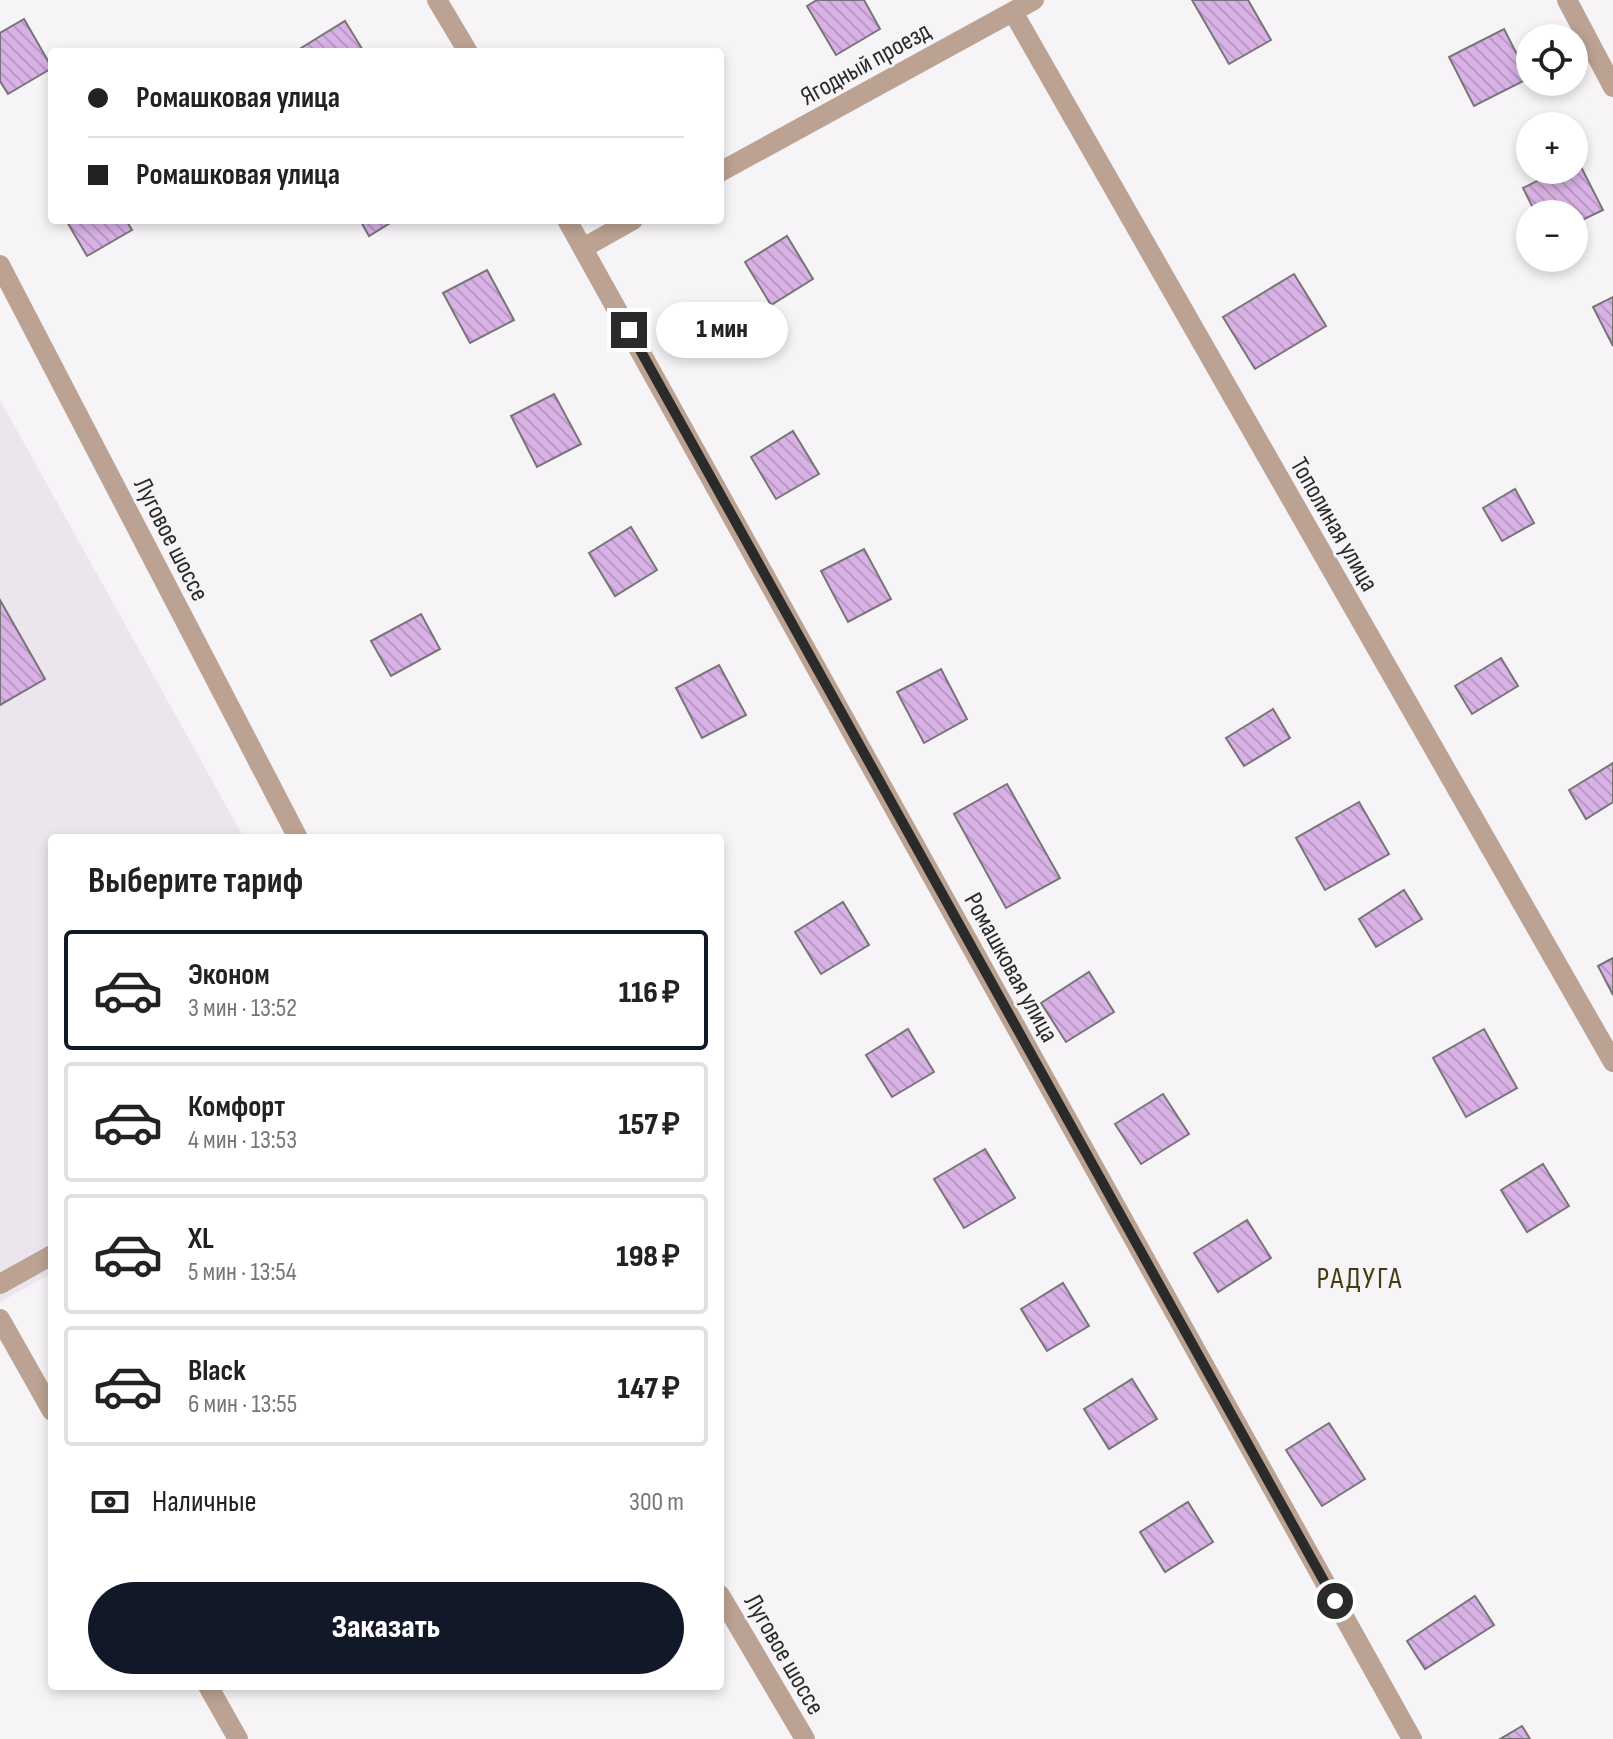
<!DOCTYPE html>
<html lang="ru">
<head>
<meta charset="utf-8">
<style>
  body { margin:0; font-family:"Sofia Sans Condensed",sans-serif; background:#f6f6f6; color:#222; height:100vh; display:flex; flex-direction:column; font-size:30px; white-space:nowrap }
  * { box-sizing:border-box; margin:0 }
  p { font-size:26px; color:#767676 }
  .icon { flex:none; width:44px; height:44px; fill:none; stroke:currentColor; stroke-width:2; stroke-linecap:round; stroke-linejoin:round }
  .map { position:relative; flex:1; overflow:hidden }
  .drawer { position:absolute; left:48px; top:834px; width:676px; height:856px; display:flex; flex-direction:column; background:#fff; border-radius:8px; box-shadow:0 4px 12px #0003 }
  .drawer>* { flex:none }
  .top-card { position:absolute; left:48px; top:48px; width:676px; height:176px; border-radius:8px; box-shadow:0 4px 12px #0003; display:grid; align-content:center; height:176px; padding:0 40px; background:#fff }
  .buttons { position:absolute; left:1516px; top:24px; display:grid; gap:16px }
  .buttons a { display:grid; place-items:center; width:72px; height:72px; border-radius:50%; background:#fff; box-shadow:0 4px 12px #0003; font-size:40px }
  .end { position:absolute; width:36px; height:36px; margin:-18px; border:10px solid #2a2a2b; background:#fff; box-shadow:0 0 0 4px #fff }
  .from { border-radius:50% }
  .bubble { position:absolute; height:56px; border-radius:28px; background:#fff; box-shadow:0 4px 12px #0003; font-size:26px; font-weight:800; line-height:56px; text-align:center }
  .top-card b { display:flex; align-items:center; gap:28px; height:76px; font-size:30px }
  .top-card b+b { border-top:2px solid #e0e0e0 }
  .top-card i { width:20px; height:20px; background:#222 }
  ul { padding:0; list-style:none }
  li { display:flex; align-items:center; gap:24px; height:120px; margin:0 16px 12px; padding:0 24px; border:4px solid #e0e0e0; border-radius:8px }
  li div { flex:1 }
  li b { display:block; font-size:30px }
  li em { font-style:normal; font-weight:800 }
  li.active { border-color:#111827 }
  li>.icon { width:72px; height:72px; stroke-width:1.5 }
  h2 { padding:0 40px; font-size:36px; line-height:96px }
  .pay { display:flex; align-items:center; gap:20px; height:88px; padding:0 40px; font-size:30px }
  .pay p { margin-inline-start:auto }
  .action { display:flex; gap:16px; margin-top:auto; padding:16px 40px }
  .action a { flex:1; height:92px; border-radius:48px; background:#111827; color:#fff; font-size:32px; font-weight:800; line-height:92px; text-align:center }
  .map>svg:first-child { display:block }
  .built { fill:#ece5ee }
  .building { fill:url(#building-back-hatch); stroke:#777577; stroke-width:2 }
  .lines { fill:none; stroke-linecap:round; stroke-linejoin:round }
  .minor { stroke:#bba292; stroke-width:20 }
  .route { stroke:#2a2a2b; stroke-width:10 }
  .labels { text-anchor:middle; stroke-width:6; stroke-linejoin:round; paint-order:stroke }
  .street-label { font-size:26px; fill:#2a2a2b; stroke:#f6f4f7 }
  .quarter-label { font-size:30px; letter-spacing:2px; fill:#463b12; stroke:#f6f4f7 }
</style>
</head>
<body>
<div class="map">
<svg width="1613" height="1739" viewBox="0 0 1613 1739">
  <defs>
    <pattern id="building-back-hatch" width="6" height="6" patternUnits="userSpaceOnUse" patternTransform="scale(2)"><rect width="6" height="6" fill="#d8b1e5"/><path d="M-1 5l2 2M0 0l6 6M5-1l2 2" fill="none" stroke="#ba98c5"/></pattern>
  </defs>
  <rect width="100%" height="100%" fill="#f6f4f7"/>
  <path class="built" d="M0,400L244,838H52V1273L0,1302Z"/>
  <g class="building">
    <path d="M817,0H864L880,29L836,55L807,6Z"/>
    <path d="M1192,0H1248L1271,40L1229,64Z"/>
    <path d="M24,19L52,68L8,94L0,81V33Z"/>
    <path d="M345,21L364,52H303L301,48Z"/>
    <path d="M1504,29L1529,78L1474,106L1449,57Z"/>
    <path d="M1578,161L1603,210L1574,224V214H1536L1523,188L1559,170H1574V163Z"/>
    <path d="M66,220H126L132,230L87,256Z"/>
    <path d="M360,220H395L369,236Z"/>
    <path d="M787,236L813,279L771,305L745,262Z"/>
    <path d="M487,270L514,320L470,343L443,293Z"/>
    <path d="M1294,274L1326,326L1255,369L1223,317Z"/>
    <path d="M1613,297V346L1593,307Z"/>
    <path d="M554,394L581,444L537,467L511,416Z"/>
    <path d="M793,431L819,474L776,499L751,457Z"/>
    <path d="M1515,489L1534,523L1502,541L1483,508Z"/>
    <path d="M631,527L657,570L615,596L589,553Z"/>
    <path d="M864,549L891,599L848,622L821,571Z"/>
    <path d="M0,600L45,679L0,705Z"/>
    <path d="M421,614L440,649L391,676L371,641Z"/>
    <path d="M1501,658L1518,686L1472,714L1455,686Z"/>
    <path d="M719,665L746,715L702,738L676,688Z"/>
    <path d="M941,669L967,719L924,743L897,692Z"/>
    <path d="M1273,709L1290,738L1244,766L1226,738Z"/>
    <path d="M1613,763V802L1586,819L1569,790Z"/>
    <path d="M1007,784L1060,878L1006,908L954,814Z"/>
    <path d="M1359,802L1389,854L1325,890L1296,838Z"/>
    <path d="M1404,890L1422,919L1376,947L1359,919Z"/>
    <path d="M843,902L869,945L821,974L795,932Z"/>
    <path d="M1613,958V995L1598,966Z"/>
    <path d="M1089,972L1114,1012L1066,1042L1041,1003Z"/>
    <path d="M908,1029L934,1072L892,1097L866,1055Z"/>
    <path d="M1484,1029L1517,1088L1466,1117L1433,1058Z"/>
    <path d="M1163,1094L1189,1134L1141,1164L1115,1124Z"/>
    <path d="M985,1149L1015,1198L964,1228L934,1179Z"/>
    <path d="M1543,1164L1569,1206L1527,1232L1501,1190Z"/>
    <path d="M1247,1220L1271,1258L1218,1292L1194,1253Z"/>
    <path d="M1063,1283L1089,1326L1047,1351L1021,1309Z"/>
    <path d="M1132,1379L1157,1419L1109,1449L1084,1409Z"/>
    <path d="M1329,1423L1365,1479L1322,1506L1286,1450Z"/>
    <path d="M1188,1502L1213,1542L1165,1572L1140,1532Z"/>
    <path d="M1475,1596L1494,1625L1425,1669L1407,1641Z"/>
    <path d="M1522,1726L1530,1739H1500Z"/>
  </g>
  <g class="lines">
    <g class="minor">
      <path d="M437,0L468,52"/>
      <path d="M1567,0L1613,87"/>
      <path d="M1013,12L1613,1062"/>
      <path d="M720,172L1034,0"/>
      <path d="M567,220L1412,1739"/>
      <path d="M583,248L633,220"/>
      <path d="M0,265L298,838"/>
      <path d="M0,1284L52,1255"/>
      <path d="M0,1319L52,1411"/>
      <path d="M720,1595L805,1739"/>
      <path d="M208,1686L238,1739"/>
    </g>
  </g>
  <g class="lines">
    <path class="route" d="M629,330L1335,1601"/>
  </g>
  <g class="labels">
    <g class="street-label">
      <text transform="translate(865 63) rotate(-29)" y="9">Ягодный проезд</text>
      <text transform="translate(1335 524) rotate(60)" y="9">Тополиная улица</text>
      <text transform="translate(172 539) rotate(63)" y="9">Луговое шоссе</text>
      <text transform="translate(1012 967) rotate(61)" y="9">Ромашковая улица</text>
      <text transform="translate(785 1654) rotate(60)" y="9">Луговое шоссе</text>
    </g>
    <g class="quarter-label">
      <text x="1360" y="1288">РАДУГА</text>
    </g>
  </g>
</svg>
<div class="buttons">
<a><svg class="icon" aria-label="locate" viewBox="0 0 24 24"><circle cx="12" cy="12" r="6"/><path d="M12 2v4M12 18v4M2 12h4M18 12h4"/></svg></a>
<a>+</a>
<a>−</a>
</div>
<i class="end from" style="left:1335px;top:1601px"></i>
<i class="end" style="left:629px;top:330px"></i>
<div class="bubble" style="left:656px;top:302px;width:132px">1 мин</div>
<div class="top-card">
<b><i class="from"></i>Ромашковая улица</b>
<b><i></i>Ромашковая улица</b>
</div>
<section class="drawer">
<h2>Выберите тариф</h2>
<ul>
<li class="active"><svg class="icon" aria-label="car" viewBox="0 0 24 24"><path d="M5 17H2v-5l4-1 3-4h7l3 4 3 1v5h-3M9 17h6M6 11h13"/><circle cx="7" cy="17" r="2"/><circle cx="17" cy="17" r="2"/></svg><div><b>Эконом</b><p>3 мин · 13:52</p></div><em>116 ₽</em></li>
<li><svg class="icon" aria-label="car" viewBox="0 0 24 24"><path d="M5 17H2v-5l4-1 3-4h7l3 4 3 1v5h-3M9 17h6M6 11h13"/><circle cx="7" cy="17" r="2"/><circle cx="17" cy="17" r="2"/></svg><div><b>Комфорт</b><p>4 мин · 13:53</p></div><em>157 ₽</em></li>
<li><svg class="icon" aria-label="car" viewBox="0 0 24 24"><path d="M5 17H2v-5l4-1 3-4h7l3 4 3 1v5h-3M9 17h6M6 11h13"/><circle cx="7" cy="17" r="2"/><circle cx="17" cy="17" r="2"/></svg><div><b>XL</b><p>5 мин · 13:54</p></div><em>198 ₽</em></li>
<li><svg class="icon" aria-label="car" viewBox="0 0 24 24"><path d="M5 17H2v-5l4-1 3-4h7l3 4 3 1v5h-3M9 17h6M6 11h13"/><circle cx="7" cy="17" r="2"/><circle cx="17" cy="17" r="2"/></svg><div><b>Black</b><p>6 мин · 13:55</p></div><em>147 ₽</em></li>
</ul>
<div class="pay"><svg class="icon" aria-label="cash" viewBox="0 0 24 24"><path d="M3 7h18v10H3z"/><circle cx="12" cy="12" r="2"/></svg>Наличные<p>300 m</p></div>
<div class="action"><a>Заказать</a></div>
</section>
</div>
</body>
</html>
